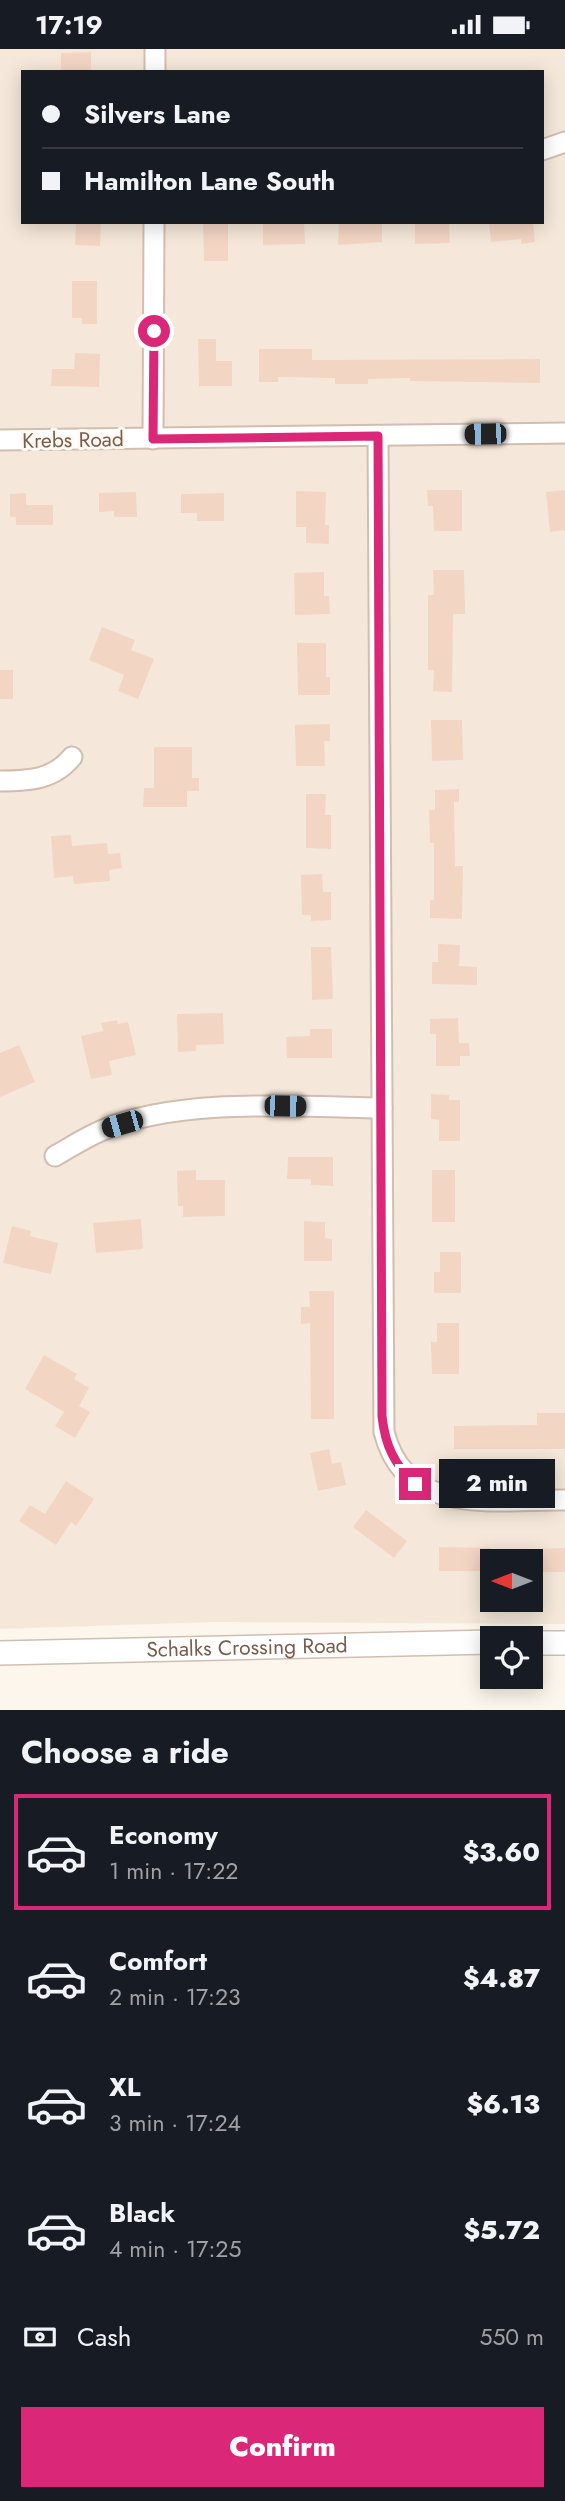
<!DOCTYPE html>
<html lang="en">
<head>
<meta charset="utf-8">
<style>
  body { margin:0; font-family:Jost,sans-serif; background:#242831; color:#f1f3f6; height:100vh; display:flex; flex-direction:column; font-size:26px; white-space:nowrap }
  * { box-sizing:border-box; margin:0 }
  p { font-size:23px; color:#9ea1a6 }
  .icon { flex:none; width:38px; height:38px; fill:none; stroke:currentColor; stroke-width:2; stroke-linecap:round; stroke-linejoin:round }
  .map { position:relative; height:1661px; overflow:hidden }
  .details { display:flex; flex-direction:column; background:#171b24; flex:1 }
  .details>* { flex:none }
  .guide { position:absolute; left:21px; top:21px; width:523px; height:154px; border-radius:0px; box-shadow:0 4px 18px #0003; display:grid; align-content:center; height:154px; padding:0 21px; background:#171b24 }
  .needle { width:46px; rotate:270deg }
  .fabs { position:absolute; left:480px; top:1500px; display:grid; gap:14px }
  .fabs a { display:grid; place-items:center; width:63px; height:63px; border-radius:0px; background:#171b24; box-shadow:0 4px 18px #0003; font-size:35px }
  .end { position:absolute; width:32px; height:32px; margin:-16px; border:9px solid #db2777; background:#fff; box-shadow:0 0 0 4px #fff }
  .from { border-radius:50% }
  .bubble { position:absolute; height:49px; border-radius:0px; background:#171b24; box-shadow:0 4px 18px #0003; font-size:23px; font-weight:800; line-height:49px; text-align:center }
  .car { position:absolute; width:21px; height:42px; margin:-21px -10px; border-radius:9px; box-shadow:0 0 5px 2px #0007; background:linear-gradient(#222 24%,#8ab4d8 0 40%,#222 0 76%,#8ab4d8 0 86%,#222 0) }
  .guide b { display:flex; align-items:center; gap:24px; height:66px; font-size:26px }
  .guide b+b { border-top:2px solid #363941 }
  .guide i { width:18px; height:18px; background:#f1f3f6 }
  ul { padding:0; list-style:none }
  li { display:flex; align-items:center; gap:21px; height:116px; margin:0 14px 10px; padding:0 7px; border:4px solid transparent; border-radius:0px }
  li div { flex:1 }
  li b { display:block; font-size:26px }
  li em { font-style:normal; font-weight:800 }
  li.selected { border-color:#db2777 }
  li>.icon { width:63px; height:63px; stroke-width:1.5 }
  h2 { padding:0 21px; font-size:32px; line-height:84px }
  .pay { display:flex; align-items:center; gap:18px; height:77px; padding:0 21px; font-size:26px }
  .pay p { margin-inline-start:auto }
  .primary-button { display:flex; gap:14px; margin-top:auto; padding:14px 21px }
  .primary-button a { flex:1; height:80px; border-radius:0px; background:#db2777; color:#fff; font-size:28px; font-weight:800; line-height:80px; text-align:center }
  .status { display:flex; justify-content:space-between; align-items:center; height:49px; padding:0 35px; background:#171b24; direction:ltr }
  .status svg { height:19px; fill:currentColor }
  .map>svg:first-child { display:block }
  .residential { fill:#f5e8da; fill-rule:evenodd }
  .building { fill:#f3d5c3 }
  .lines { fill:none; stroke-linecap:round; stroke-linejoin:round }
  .minor-casing { stroke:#d1beb0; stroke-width:23 }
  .tertiary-casing { stroke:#d1beb0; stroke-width:26 }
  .minor { stroke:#fff; stroke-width:19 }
  .tertiary { stroke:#fff; stroke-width:23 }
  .route { stroke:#db2777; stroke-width:9 }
  .labels { text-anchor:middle; stroke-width:6; stroke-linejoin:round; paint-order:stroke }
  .street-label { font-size:21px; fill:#7a5c4d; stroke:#fffaf3 }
</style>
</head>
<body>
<div class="status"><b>17:19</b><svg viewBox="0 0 49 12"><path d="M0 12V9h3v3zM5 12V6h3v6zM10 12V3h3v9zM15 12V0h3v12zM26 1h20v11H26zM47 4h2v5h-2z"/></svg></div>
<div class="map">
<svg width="565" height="1661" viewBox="0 0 565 1661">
  <rect width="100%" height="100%" fill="#fdf6ec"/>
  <path class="residential" d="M0,0H565V1575L215,1573L0,1580ZM23,23H542V173H23ZM492,1512H530V1550H492Z"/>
  <g class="building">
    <path d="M91,3V23H61V4Z"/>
    <path d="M76,173H101L100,197L75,196Z"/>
    <path d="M203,173L228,174V212H204Z"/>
    <path d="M263,173H304L305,195L263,196Z"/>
    <path d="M339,173H382V193L338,196Z"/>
    <path d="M415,173H449L450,194L415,195Z"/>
    <path d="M489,173H533L535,193L521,195V190L491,193Z"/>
    <path d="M72,232H97V275H82V269H72Z"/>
    <path d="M198,290H216V312H232V337H199Z"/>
    <path d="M259,300H312V311L540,310V334L410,332V329L368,330V335H335V329L278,328V333H259Z"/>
    <path d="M75,304L100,305L99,338L51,337L52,320H74Z"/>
    <path d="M427,441H462V482H434L433,457H428Z"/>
    <path d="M565,441V481L550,483L546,443Z"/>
    <path d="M296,442L326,443L325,476H329V495L306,494V478H296Z"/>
    <path d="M136,443L137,468H114V462L99,463V444Z"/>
    <path d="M26,444V456H53V476H16V468H10V445Z"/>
    <path d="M224,444V472H197V464H181V445Z"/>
    <path d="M433,521H464L465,565H453L452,643L433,642L434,621H428V546H434Z"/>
    <path d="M324,523V547H329L330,565L295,566L294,524Z"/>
    <path d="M102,578L135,591L131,601L154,610L138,650L118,642L124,626L89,611Z"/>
    <path d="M297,594H326V628H330V646H298Z"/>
    <rect x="0" y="621" width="13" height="29"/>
    <path d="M431,671H462L463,711L432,712Z"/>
    <path d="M330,675V692H324L325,717H296L295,676Z"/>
    <path d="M154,698H192V729H199V742H187V758H143L144,739H154Z"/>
    <path d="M459,740V753H454L455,817H463L462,870L430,869V851H434V794H430L429,761H435V741Z"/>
    <path d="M306,745H326L325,766H331V800L306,799Z"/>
    <path d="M71,786L72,797L107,794L108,805L120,804L122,819L109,821L110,832L74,835L73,827L54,829L51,787Z"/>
    <path d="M322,825L323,843H331V871L311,872V866H302L301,826Z"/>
    <path d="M438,895L460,896L459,917L477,918V936L432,935V913H438Z"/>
    <path d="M311,898H331L333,950L312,951Z"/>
    <path d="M223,964L224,995L196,996V1002L178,1003L177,965Z"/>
    <path d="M458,969L459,994H469L470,1007H460V1017H436V985H430V970Z"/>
    <path d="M117,971L118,975L128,973L136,1006L109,1012L112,1026L91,1030L81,987L103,982L101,974Z"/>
    <path d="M310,980H332V1009H287L286,988L310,987Z"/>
    <path d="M19,996L35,1033L0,1048V1004Z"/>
    <path d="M431,1045L449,1046V1051H460V1092H439V1071L431,1070Z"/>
    <path d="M288,1108H333V1137L311,1136V1130H287Z"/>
    <path d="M196,1121V1131H225V1167L183,1168V1157H178L177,1122Z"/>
    <rect x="432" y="1121" width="23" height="52"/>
    <path d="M141,1170L143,1200L96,1204L93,1174Z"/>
    <path d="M304,1172L325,1173V1189L332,1190V1212H304Z"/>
    <path d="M12,1177L31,1182L30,1187L58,1194L51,1225L3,1214Z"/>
    <path d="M440,1203H461V1244H434V1223H440Z"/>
    <path d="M309,1242H334V1370H311L310,1274L301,1275V1258H310Z"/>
    <path d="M437,1274H459V1325H432L431,1293H437Z"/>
    <path d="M44,1306L77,1325L74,1330L89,1339L79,1357L90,1363L75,1389L55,1377L64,1363L25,1340Z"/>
    <path d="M537,1364H565V1400H454V1377L537,1376Z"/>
    <path d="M329,1400L332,1415L341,1413L346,1436L318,1442L310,1404Z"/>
    <path d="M66,1432L94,1450L76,1477L71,1473L56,1496L19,1472L30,1456L45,1465Z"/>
    <path d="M366,1461L407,1492L394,1509L353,1478Z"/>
    <path d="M439,1498L491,1499V1522H439Z"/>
    <path d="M565,1499V1523H534L533,1500Z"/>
  </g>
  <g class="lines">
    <g class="minor-casing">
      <g id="minor">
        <path d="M155,23V0"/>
        <path d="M542,101L565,93"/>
        <path d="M378,387L384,1383C406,1469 496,1450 565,1451"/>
        <path d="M153,390L154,173"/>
        <path d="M0,391L565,384"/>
        <path d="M0,732C29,732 53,731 72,708"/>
        <path d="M55,1107C71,1098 86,1088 103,1081C180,1048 299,1058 382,1059"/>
      </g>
    </g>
    <g class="tertiary-casing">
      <g id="tertiary">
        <path d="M530,1594H565"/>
        <path id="s1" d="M0,1604L492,1593"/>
      </g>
    </g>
    <use href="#minor" class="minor"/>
    <use href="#tertiary" class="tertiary"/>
  </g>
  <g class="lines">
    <path class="route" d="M154,282L153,390L378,387L382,1367C385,1396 394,1415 415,1435"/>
  </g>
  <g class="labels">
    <g class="street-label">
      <text transform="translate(73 391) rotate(-1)" y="7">Krebs Road</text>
      <text dy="7" stroke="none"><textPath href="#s1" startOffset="247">Schalks Crossing Road</textPath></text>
    </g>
  </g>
</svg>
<div class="fabs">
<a><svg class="needle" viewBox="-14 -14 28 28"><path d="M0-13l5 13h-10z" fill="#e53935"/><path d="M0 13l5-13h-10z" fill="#9ea1a6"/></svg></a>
<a><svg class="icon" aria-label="locate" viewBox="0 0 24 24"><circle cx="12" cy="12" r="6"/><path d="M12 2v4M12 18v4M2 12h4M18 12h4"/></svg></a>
</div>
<i class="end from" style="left:154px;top:282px"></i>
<i class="end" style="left:415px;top:1435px"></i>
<div class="bubble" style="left:439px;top:1410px;width:116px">2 min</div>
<i class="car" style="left:485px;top:385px;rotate:269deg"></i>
<i class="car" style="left:285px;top:1057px;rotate:91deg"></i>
<i class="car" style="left:122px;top:1075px;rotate:254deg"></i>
<div class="guide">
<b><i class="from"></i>Silvers Lane</b>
<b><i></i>Hamilton Lane South</b>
</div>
</div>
<section class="details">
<h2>Choose a ride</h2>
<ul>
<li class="selected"><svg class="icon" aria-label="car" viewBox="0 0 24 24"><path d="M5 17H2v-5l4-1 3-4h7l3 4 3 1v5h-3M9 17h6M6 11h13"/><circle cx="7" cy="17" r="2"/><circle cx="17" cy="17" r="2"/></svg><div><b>Economy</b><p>1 min · 17:22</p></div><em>$3.60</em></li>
<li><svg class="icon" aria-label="car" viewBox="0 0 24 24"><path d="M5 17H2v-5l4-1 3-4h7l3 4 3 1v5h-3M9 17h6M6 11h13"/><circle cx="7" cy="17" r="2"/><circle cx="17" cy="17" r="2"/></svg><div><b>Comfort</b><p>2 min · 17:23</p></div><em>$4.87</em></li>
<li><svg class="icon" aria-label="car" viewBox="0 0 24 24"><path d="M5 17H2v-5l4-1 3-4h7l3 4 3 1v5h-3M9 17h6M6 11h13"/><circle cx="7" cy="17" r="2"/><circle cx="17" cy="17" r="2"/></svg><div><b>XL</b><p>3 min · 17:24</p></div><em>$6.13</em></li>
<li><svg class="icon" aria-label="car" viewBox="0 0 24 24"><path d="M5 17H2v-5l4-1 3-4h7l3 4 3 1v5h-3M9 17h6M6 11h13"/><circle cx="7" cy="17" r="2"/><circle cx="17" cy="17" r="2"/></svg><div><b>Black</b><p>4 min · 17:25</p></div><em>$5.72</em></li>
</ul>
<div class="pay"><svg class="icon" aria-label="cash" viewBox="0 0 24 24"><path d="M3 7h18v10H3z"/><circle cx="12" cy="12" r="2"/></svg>Cash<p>550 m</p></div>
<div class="primary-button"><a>Confirm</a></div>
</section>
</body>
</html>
